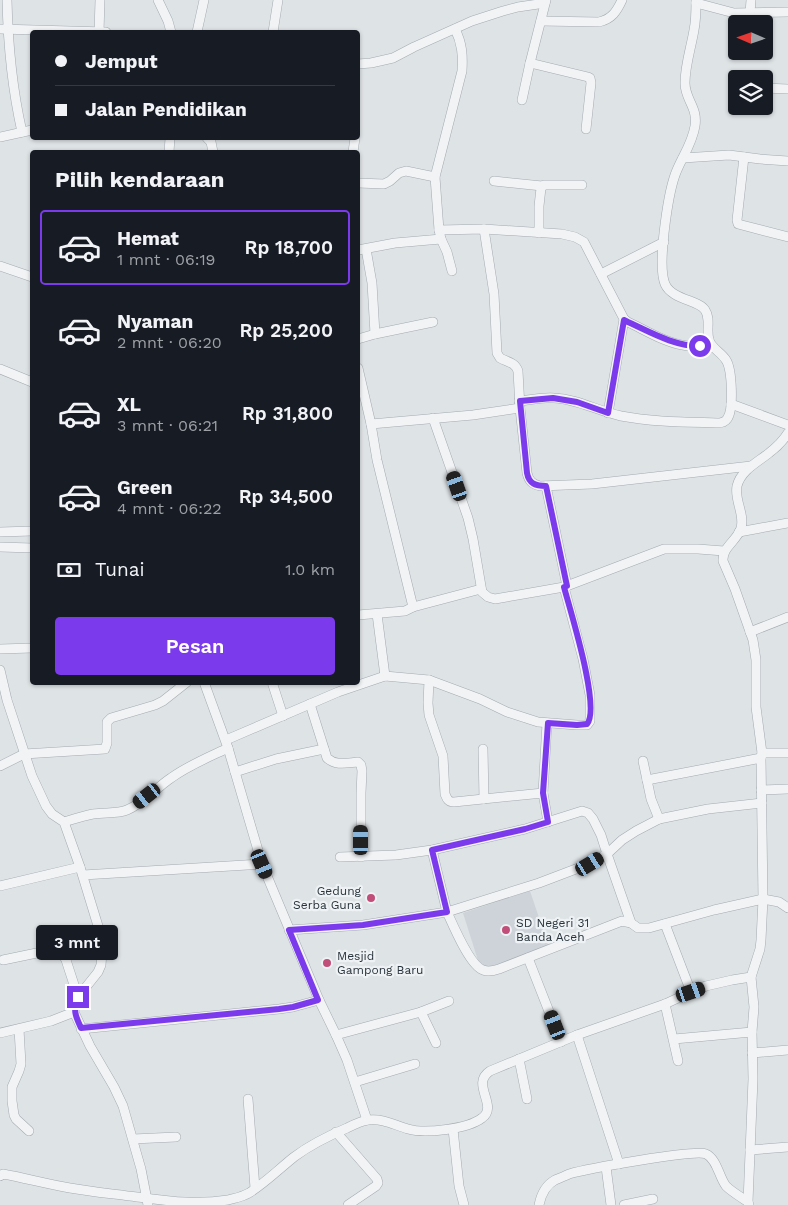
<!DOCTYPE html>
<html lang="id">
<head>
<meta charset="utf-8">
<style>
  body { margin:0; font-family:"Work Sans",sans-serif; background:#20242c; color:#f1f3f6; height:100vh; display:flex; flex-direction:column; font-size:19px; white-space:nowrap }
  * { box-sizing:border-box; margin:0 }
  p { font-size:16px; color:#9ea1a6 }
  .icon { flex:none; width:28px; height:28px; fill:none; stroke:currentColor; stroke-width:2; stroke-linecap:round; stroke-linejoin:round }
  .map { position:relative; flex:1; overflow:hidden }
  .side { position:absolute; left:30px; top:150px; width:330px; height:535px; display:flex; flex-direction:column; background:#171b24; border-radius:5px; box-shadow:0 1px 4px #0004 }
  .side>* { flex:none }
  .banner { position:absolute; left:30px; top:30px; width:330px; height:110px; border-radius:5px; box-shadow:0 1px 4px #0004; display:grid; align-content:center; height:110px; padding:0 25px; background:#171b24 }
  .needle { width:32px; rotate:272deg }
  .tools { position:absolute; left:728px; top:15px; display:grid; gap:10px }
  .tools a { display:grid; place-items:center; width:45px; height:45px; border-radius:5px; background:#171b24; box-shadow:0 1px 4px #0004; font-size:25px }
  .end { position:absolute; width:22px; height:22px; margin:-11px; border:6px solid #7c3aed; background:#fff; box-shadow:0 0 0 2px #fff }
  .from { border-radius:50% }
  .bubble { position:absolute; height:35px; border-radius:5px; background:#171b24; box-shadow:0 1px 4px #0004; font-size:16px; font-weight:600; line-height:35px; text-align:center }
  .car { position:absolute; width:15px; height:30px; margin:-15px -8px; border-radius:6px; box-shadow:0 0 4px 1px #0007; background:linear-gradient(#222 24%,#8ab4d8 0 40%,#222 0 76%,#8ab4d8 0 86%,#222 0) }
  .banner b { display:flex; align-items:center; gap:18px; height:48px; font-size:19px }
  .banner b+b { border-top:1px solid #363941 }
  .banner i { width:12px; height:12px; background:#f1f3f6 }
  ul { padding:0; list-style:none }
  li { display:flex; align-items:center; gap:15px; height:75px; margin:0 10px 8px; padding:0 15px; border:2px solid transparent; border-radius:5px }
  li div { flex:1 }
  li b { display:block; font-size:19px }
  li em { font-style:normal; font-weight:600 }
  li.on { border-color:#7c3aed }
  li>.icon { width:45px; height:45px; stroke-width:1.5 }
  h2 { padding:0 25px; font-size:22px; line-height:60px }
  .pay { display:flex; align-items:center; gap:12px; height:55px; padding:0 25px; font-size:19px }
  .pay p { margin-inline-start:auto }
  .action { display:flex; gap:10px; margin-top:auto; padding:10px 25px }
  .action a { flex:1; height:58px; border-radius:5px; background:#7c3aed; color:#fff; font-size:20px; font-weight:600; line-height:58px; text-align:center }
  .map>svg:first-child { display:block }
  .built { fill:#cdd3d8 }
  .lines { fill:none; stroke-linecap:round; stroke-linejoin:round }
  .minor-casing { stroke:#a4abb0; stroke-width:10 }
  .minor { stroke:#f1f3f5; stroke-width:9 }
  .route { stroke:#7c3aed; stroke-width:6 }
  .poi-dot { fill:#c04e78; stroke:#eef2f4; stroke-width:2 }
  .labels { text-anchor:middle; stroke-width:4.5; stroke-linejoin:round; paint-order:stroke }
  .poi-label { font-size:12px; fill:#29343c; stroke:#eef2f4; text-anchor:start }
</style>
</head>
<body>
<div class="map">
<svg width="788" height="1205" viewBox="0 0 788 1205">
  <rect width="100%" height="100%" fill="#dee3e6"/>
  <path class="built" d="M530,891L549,947L481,970L463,913Z"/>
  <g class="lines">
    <g class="minor-casing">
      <g id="minor">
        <path d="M7,0C8,45 12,88 22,132"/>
        <path d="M158,0L168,21L171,32"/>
        <path d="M696,3L734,13L788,12"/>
        <path d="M750,13L751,0"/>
        <path d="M541,21L599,22C612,19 617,11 622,0"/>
        <path d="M0,29L106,32"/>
        <path d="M455,29C462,43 463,55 462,71L435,177L439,230L484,229L562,234L575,237L584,242L624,319L608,413"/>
        <path d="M99,32L100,0"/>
        <path d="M197,32L204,0"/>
        <path d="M273,32L278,0"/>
        <path d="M530,63L588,77L590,78L591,83L586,129"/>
        <path d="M358,64L371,63L393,58L414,47L472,21L503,11L518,7L545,3"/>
        <path d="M764,88L788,89"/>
        <path d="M522,100L530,63L546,0"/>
        <path d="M0,137L32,130"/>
        <path d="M207,138L211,142L213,152"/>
        <path d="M169,152L170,138"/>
        <path d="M353,152L355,138"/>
        <path d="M744,157L737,220L738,224L788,237"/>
        <path d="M683,158L729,155L760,159L788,161"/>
        <path d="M494,181L542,186"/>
        <path d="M358,183L384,184L390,181L399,173L406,171L435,177"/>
        <path d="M484,229L494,294L497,353L500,358C507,362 515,362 518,371L520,408L527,473C529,481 532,484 540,486L592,484L751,466"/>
        <path d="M539,233V206L541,188L544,185H582"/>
        <path d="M441,239L447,252L452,271"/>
        <path d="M366,249L372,283L375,334"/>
        <path d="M358,250L395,243L441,239L439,230"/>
        <path d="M0,266L32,277"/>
        <path d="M601,274L664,242"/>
        <path d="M624,319L628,322C647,331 667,344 688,346C696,347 705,347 713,347"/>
        <path d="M358,339L375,334L433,322"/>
        <path d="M358,368L371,424L473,415L520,408"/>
        <path d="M0,369L32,382"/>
        <path d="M519,401C531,400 543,397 554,398C577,399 598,411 621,416C653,422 685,422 717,423C721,423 725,422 727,419C734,410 732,369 726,360C721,352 712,349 709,340C706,330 711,319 705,310C699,300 672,300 665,284C657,265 668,195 675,175C681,158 692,145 695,126C698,107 685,100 685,83C685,65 691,48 694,30C696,21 696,10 696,0"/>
        <path d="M731,404L788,425"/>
        <path d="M546,486L567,586"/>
        <path d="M0,532L32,531"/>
        <path d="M739,532L788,523"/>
        <path d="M0,547L32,548"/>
        <path d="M564,587L664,549H698L724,551"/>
        <path d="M413,607L481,589"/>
        <path d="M377,614L385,676"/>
        <path d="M358,615L405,611L413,607L377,460L371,424"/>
        <path d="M750,632L788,617"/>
        <path d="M0,649L32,648"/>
        <path d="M0,670L7,700L32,776L46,806L52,814L64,822L80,867L102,939V953L101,965L98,972L78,997L75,1006L74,1012L90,1046L114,1087L123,1106L141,1169L148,1205"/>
        <path d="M429,680L480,699L507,712L538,722L577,725H587L590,721V695L583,659L564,587L495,599L488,597L482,592L473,539L468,518L433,418"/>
        <path d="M272,682L283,716"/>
        <path d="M310,704L327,758C336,766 346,763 358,762L361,765L362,771L361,793V857"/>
        <path d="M226,740L338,692L385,676L429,680L428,703L429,715L443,756L445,794C447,799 448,802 454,802L543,793L548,822"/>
        <path d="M228,748L262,864L319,1000L336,1035L347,1060L367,1120"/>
        <path d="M483,749L484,799"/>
        <path d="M762,753H788"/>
        <path d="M643,761L651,799L659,819"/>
        <path d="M0,766L24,754L105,749L107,743V722L111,718L155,705L163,701L187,682"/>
        <path d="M235,772L276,759L324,749"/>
        <path d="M647,780L761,758"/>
        <path d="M761,790L788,789"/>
        <path d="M543,793L547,723"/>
        <path d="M64,822C74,819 83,816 93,814C105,812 117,814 127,810C144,803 156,788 171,778C189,765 209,757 228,748L204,682"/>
        <path d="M432,850L447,912L539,883L589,864L607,854L622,840L636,831L659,819L708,809L762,803"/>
        <path d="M340,857L396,855L432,850L525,829L582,811L588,813L593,819L601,835L607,854L631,923"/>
        <path d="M83,875L262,864"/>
        <path d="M0,886L80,867"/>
        <path d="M665,924L691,992"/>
        <path d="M289,930L363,925L447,912C453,925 470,966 483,970C488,972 493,971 499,969L622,921L631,923L638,928H649L714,910L763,899L779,902L788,908"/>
        <path d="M528,958L561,1042"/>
        <path d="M3,960L56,949L60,950L66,960L78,997"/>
        <path d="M665,1004L678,1061"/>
        <path d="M421,1012L436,1043"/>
        <path d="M19,1029L21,1064L19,1071L12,1087V1101L14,1115L16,1119L29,1131"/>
        <path d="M81,1029L279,1009L293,1007L319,1000"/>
        <path d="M0,1033L51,1021L74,1012"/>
        <path d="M336,1035L421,1012L449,1001"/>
        <path d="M577,1035L619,1164"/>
        <path d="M674,1039L752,1032"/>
        <path d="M752,1053L788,1050"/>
        <path d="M519,1059L527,1099"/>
        <path d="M355,1082L415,1064"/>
        <path d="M248,1099L255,1188"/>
        <path d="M453,1129L459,1186L464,1205"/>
        <path d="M336,1132L377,1179L378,1183L376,1186L348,1205"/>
        <path d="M133,1139L176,1137"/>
        <path d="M750,1150L788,1147"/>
        <path d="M606,1167L611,1205"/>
        <path d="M0,1176L3,1174C25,1178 47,1184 70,1188C92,1192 115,1194 137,1197C169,1201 195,1205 228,1200C235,1198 242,1197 249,1193C265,1183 279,1169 294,1157C310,1145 328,1136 347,1128C353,1125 361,1121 368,1120C383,1118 394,1125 408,1129C425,1134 468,1129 482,1118C499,1106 470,1084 490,1071L577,1035L665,1004L691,992L706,986L732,980L751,977"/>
        <path d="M539,1205C541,1195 546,1185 555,1180C560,1178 565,1176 569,1174C586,1169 696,1149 706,1154C717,1159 719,1177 726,1186C732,1192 741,1197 748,1202"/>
        <path d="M624,1205L653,1199"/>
        <path d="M749,1205L748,1202L753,1079L752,1032L754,1007L751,977L760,949L761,940L763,899L761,758L762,753L756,707V660L753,640L735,589L723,561C722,547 737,541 741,528C745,514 734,500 737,486C741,470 758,462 769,453C777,447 783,441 788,433"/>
      </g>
    </g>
    <use href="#minor" class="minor"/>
  </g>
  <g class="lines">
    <path class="route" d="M78,997C73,1011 75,1015 81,1028L279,1009L293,1007L318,1000L289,930L363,925L447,912L432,850L525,829L548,822L543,793L548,723L577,725L587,724C601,708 570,610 564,587L567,586L546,486C536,486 529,484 527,473L520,401L553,398L577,402L608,413L624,320L628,322C652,333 674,346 700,346"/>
  </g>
  <g class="poi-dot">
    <circle cx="371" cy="898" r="5"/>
    <circle cx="506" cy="930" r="5"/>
    <circle cx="327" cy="963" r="5"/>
  </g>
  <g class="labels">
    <g class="poi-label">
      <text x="361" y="895" text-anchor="end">Gedung<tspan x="361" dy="14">Serba Guna</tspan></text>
      <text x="516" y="927">SD Negeri 31<tspan x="516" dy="14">Banda Aceh</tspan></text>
      <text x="337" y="960">Mesjid<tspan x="337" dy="14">Gampong Baru</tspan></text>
    </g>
  </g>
</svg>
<div class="tools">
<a><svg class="needle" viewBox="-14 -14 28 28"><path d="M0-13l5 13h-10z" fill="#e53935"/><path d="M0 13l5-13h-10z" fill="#9ea1a6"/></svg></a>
<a><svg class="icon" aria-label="layers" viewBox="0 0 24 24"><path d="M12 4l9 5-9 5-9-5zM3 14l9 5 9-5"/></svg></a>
</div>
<i class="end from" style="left:700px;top:346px"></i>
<i class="end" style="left:78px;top:997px"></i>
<div class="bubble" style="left:36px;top:925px;width:82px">3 mnt</div>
<i class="car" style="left:457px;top:486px;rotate:341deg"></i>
<i class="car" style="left:147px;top:796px;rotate:232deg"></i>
<i class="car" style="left:361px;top:840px;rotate:0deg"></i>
<i class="car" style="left:262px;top:864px;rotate:157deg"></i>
<i class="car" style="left:590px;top:864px;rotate:59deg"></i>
<i class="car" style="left:691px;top:992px;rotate:71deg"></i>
<i class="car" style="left:555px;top:1025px;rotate:339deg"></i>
<div class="banner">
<b><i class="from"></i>Jemput</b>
<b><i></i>Jalan Pendidikan</b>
</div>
<section class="side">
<h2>Pilih kendaraan</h2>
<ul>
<li class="on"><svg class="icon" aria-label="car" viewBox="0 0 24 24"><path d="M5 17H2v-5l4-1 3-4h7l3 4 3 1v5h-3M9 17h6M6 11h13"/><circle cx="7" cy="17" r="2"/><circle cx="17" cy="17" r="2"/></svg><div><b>Hemat</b><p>1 mnt · 06:19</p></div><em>Rp 18,700</em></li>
<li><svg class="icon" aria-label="car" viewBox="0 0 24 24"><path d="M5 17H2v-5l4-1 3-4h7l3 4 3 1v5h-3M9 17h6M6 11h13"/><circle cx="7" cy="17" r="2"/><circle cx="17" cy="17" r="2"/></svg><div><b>Nyaman</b><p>2 mnt · 06:20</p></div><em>Rp 25,200</em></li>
<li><svg class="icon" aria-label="car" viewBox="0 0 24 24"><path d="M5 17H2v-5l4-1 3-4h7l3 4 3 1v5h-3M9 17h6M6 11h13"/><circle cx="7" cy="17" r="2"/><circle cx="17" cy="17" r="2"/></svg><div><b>XL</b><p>3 mnt · 06:21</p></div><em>Rp 31,800</em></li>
<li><svg class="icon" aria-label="car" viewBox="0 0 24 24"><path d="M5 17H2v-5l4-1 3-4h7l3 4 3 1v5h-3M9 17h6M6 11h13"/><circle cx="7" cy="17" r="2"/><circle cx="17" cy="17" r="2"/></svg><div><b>Green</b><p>4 mnt · 06:22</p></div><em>Rp 34,500</em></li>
</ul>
<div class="pay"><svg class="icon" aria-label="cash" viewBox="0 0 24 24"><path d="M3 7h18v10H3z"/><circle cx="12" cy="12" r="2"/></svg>Tunai<p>1.0 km</p></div>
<div class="action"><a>Pesan</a></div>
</section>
</div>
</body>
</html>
